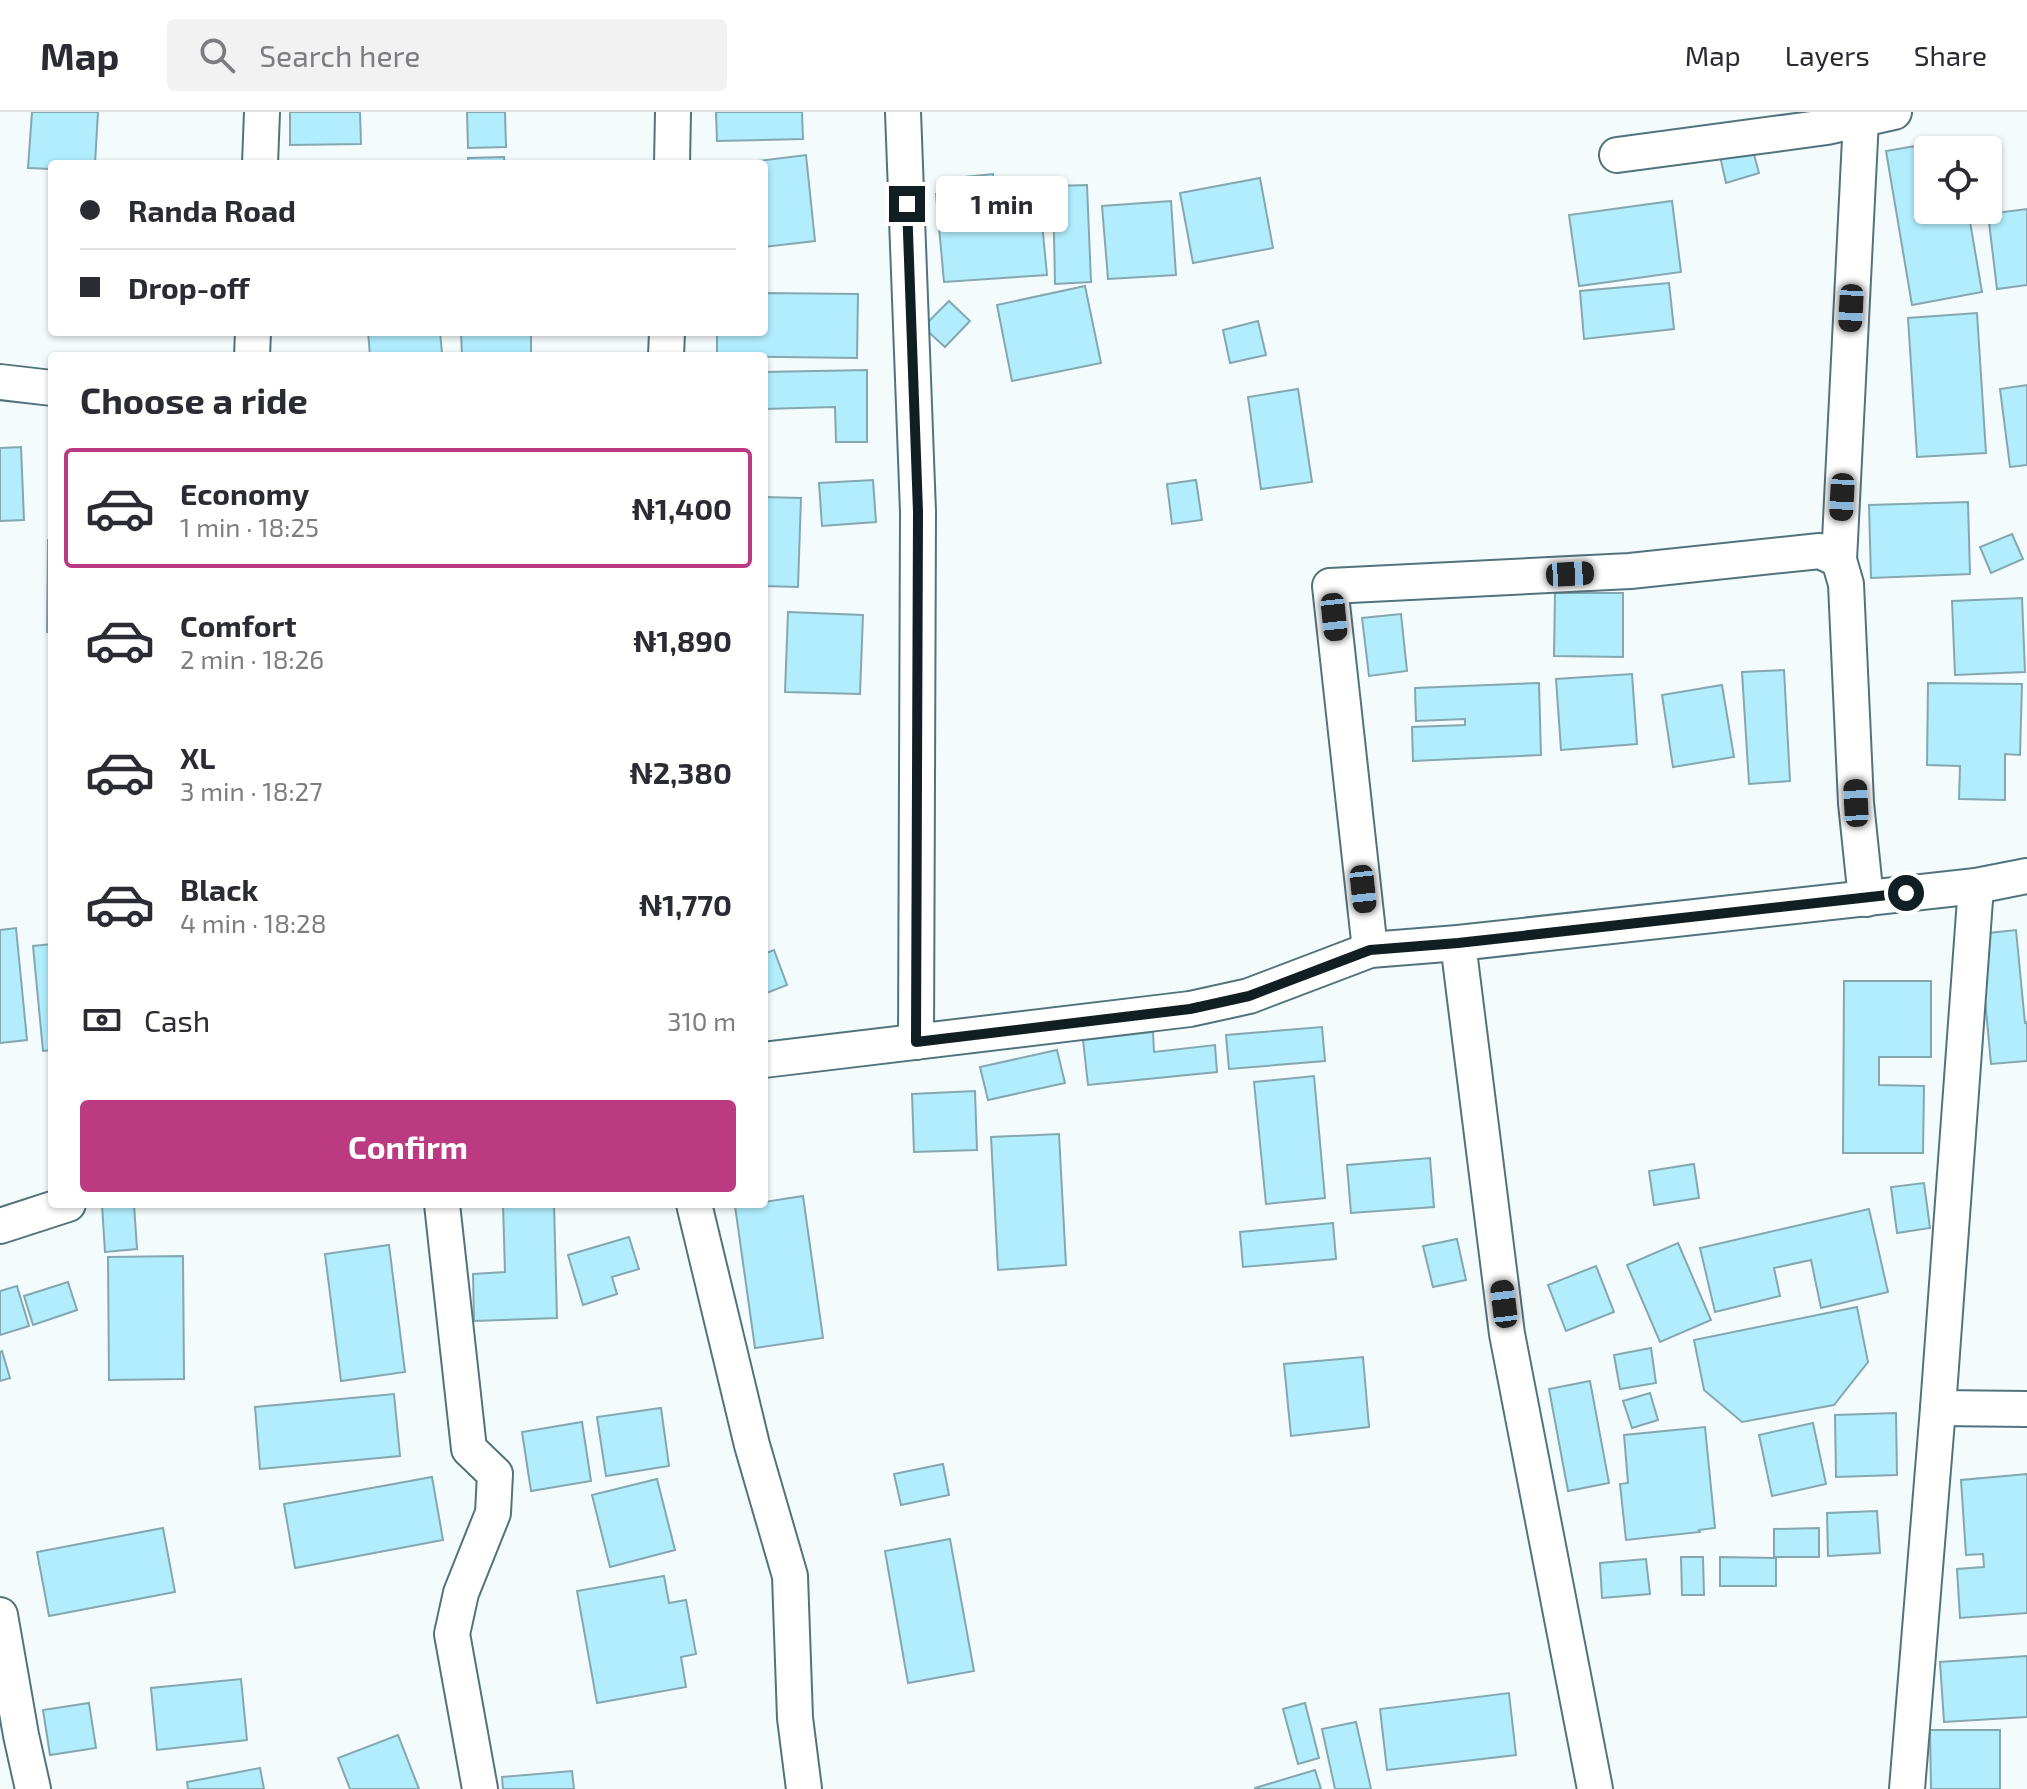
<!DOCTYPE html>
<html lang="en">
<head>
<meta charset="utf-8">
<style>
  body { margin:0; font-family:"Exo 2",sans-serif; background:#f2f2f3; color:#2b2b33; height:100vh; display:flex; flex-direction:column; font-size:30px; white-space:nowrap }
  * { box-sizing:border-box; margin:0 }
  p { font-size:26px; color:#7c7c81 }
  .icon { flex:none; width:44px; height:44px; fill:none; stroke:currentColor; stroke-width:2; stroke-linecap:round; stroke-linejoin:round }
  .map { position:relative; flex:1; overflow:hidden }
  .panel { position:absolute; left:48px; top:240px; width:720px; height:856px; display:flex; flex-direction:column; background:#fff; border-radius:8px; box-shadow:0 2px 6px #0004 }
  .panel>* { flex:none }
  .hud { position:absolute; left:48px; top:48px; width:720px; height:176px; border-radius:8px; box-shadow:0 2px 6px #0004; display:grid; align-content:center; height:176px; padding:0 32px; background:#fff }
  .buttons { position:absolute; left:1914px; top:24px; display:grid; gap:16px }
  .buttons a { display:grid; place-items:center; width:88px; height:88px; border-radius:8px; background:#fff; box-shadow:0 2px 6px #0004; font-size:40px }
  .end { position:absolute; width:36px; height:36px; margin:-18px; border:10px solid #111e22; background:#fff; box-shadow:0 0 0 4px #fff }
  .from { border-radius:50% }
  .bubble { position:absolute; height:56px; border-radius:8px; background:#fff; box-shadow:0 2px 6px #0004; font-size:26px; font-weight:700; line-height:56px; text-align:center }
  .car { position:absolute; width:24px; height:48px; margin:-24px -12px; border-radius:10px; box-shadow:0 0 6px 2px #0007; background:linear-gradient(#222 24%,#8ab4d8 0 40%,#222 0 76%,#8ab4d8 0 86%,#222 0) }
  .hud b { display:flex; align-items:center; gap:28px; height:76px; font-size:30px }
  .hud b+b { border-top:2px solid #e1e1e2 }
  .hud i { width:20px; height:20px; background:#2b2b33 }
  ul { padding:0; list-style:none }
  li { display:flex; align-items:center; gap:24px; height:120px; margin:0 16px 12px; padding:0 16px; border:4px solid transparent; border-radius:8px }
  li div { flex:1 }
  li b { display:block; font-size:30px }
  li em { font-style:normal; font-weight:700 }
  li.current { border-color:#bc3a81 }
  li>.icon { width:72px; height:72px; stroke-width:1.5 }
  h2 { padding:0 32px; font-size:36px; line-height:96px }
  .pay { display:flex; align-items:center; gap:20px; height:88px; padding:0 32px; font-size:30px }
  .pay p { margin-inline-start:auto }
  .button { display:flex; gap:16px; margin-top:auto; padding:16px 32px }
  .button a { flex:1; height:92px; border-radius:8px; background:#bc3a81; color:#fff; font-size:32px; font-weight:700; line-height:92px; text-align:center }
  header { display:flex; align-items:center; gap:48px; box-sizing:border-box; height:112px; padding:0 40px; background:#fff; border-bottom:2px solid #e1e1e2 }
  header strong { font-size:38px }
  nav { display:flex; gap:44px; margin-inline-start:auto; font-size:28px }
  .search { width:560px; height:72px; background:#f2f2f3; display:flex; align-items:center; gap:20px; box-sizing:border-box; padding:0 28px; border-radius:8px; color:#7c7c81; font-size:30px }
  .map>svg:first-child { display:block }
  .building { fill:#b1edfd; stroke:#85a7b0; stroke-width:2 }
  .lines { fill:none; stroke-linecap:round; stroke-linejoin:round }
  .street-casing { stroke:#53737c; stroke-width:38 }
  .street { stroke:#fff; stroke-width:34 }
  .route { stroke:#111e22; stroke-width:10 }
</style>
</head>
<body>
<header>
<strong>Map</strong>
<div class="search"><svg class="icon" aria-label="search" viewBox="0 0 24 24"><circle cx="10" cy="10" r="6"/><path d="M15 15l6 6"/></svg>Search here</div>
<nav><a>Map</a><a>Layers</a><a>Share</a></nav>
</header>
<div class="map">
<svg width="2027" height="1677" viewBox="0 0 2027 1677">
  <rect width="100%" height="100%" fill="#f4fbfd"/>
  <g class="building">
    <path d="M32,0H98L95,52H52V57L28,56Z"/>
    <path d="M290,0H360L361,32L290,33Z"/>
    <path d="M467,0H505L506,35L468,36Z"/>
    <path d="M716,0H802L803,27L717,29Z"/>
    <path d="M1956,27L1958,38H1928V98H1968L1982,180L1912,193L1886,39Z"/>
    <path d="M1752,35L1759,61L1726,71L1720,44Z"/>
    <path d="M806,43L815,129L764,135V52H734Z"/>
    <path d="M504,45L505,52H468V46Z"/>
    <path d="M993,62L995,83L1039,79L1047,163L944,170L936,82L966,79L965,65Z"/>
    <path d="M1260,66L1273,136L1193,151L1180,81Z"/>
    <path d="M1087,73L1091,170L1055,172L1053,74Z"/>
    <path d="M1171,89L1176,163L1108,167L1102,94Z"/>
    <path d="M1672,89L1681,160L1579,174L1569,103Z"/>
    <path d="M2027,97V173L1997,177L1988,102Z"/>
    <path d="M1669,171L1674,217L1584,227L1580,179Z"/>
    <path d="M1085,174L1101,251L1012,269L997,193Z"/>
    <path d="M764,181L858,182L857,246L717,244V220H764Z"/>
    <path d="M949,189L970,209L945,235L923,215Z"/>
    <path d="M1977,201L1986,341L1917,345L1908,206Z"/>
    <path d="M1258,209L1266,243L1230,251L1223,218Z"/>
    <path d="M368,220H440L442,241L370,244Z"/>
    <path d="M461,220H531V244H462Z"/>
    <path d="M867,258V330H836L835,295L764,297V260Z"/>
    <path d="M2027,273V353L2010,355L2000,277Z"/>
    <path d="M1298,277L1312,370L1261,377L1248,285Z"/>
    <path d="M21,335L24,408L0,409V336Z"/>
    <path d="M873,368L876,410L822,414L819,371Z"/>
    <path d="M1196,368L1202,408L1172,412L1167,372Z"/>
    <path d="M764,385L801,386L798,475L764,474L766,415H764Z"/>
    <path d="M1968,390L1970,462L1871,466L1869,393Z"/>
    <path d="M2012,422L2023,447L1991,461L1980,435Z"/>
    <path d="M48,428H52V520H47Z"/>
    <path d="M1555,481H1623V545L1554,544Z"/>
    <path d="M2022,486L2025,560L1955,563L1952,489Z"/>
    <path d="M788,500L863,503L860,582L785,580Z"/>
    <path d="M1401,502L1407,559L1369,564L1362,506Z"/>
    <path d="M1784,558L1790,669L1749,672L1742,560Z"/>
    <path d="M1632,562L1637,632L1561,638L1556,567Z"/>
    <path d="M1539,571L1541,643L1413,649L1412,615L1465,613V607L1416,609L1415,576Z"/>
    <path d="M1928,571L2022,572L2020,643L2005,642V688L1959,687L1960,654L1927,653Z"/>
    <path d="M1722,573L1734,645L1673,655L1662,583Z"/>
    <path d="M16,816L27,928L0,931V818Z"/>
    <path d="M2016,818L2025,911L2027,910V949L1991,952L1979,822Z"/>
    <path d="M52,832V938L43,939L33,834Z"/>
    <path d="M774,838L787,873L764,882V842Z"/>
    <path d="M1844,869H1931V945H1879V973L1924,974L1923,1041H1843Z"/>
    <path d="M1322,915L1325,949L1229,957L1226,923Z"/>
    <path d="M1153,920L1154,940L1215,933L1217,960L1088,973L1083,928Z"/>
    <path d="M1057,938L1065,971L988,988L980,955Z"/>
    <path d="M1314,964L1325,1086L1266,1092L1254,970Z"/>
    <path d="M975,979L977,1038L914,1040L912,982Z"/>
    <path d="M1059,1022L1066,1153L998,1158L991,1025Z"/>
    <path d="M1430,1046L1434,1095L1351,1101L1347,1053Z"/>
    <path d="M1694,1052L1699,1086L1654,1093L1649,1059Z"/>
    <path d="M1924,1071L1930,1116L1897,1121L1891,1075Z"/>
    <path d="M803,1084L823,1226L755,1236L735,1094L764,1092V1090Z"/>
    <path d="M134,1092L137,1137L105,1140L102,1093Z"/>
    <path d="M503,1092H554L557,1206L474,1209L473,1162L505,1160Z"/>
    <path d="M1869,1097L1888,1180L1821,1196L1811,1148L1774,1156L1780,1184L1715,1200L1700,1136Z"/>
    <path d="M1333,1111L1336,1147L1243,1155L1240,1120Z"/>
    <path d="M629,1125L639,1157L612,1165L617,1182L583,1193L568,1143Z"/>
    <path d="M1457,1127L1466,1168L1433,1175L1423,1134Z"/>
    <path d="M1678,1131L1711,1208L1660,1230L1627,1153Z"/>
    <path d="M389,1133L405,1260L341,1269L325,1142Z"/>
    <path d="M183,1144L184,1267L109,1268L108,1145Z"/>
    <path d="M1596,1154L1614,1200L1566,1219L1548,1173Z"/>
    <path d="M68,1170L77,1198L33,1213L24,1184Z"/>
    <path d="M17,1174L29,1214L0,1223V1179Z"/>
    <path d="M1857,1195L1868,1250L1834,1293L1742,1310L1704,1278L1694,1228Z"/>
    <path d="M1651,1236L1656,1271L1620,1277L1614,1243Z"/>
    <path d="M2,1239L10,1266L0,1269V1240Z"/>
    <path d="M1363,1245L1369,1315L1291,1324L1284,1252Z"/>
    <path d="M1590,1269L1609,1371L1568,1379L1549,1277Z"/>
    <path d="M1650,1281L1658,1308L1632,1316L1623,1289Z"/>
    <path d="M394,1282L400,1344L260,1357L255,1295Z"/>
    <path d="M661,1296L669,1354L606,1364L597,1305Z"/>
    <path d="M1896,1301L1897,1363L1836,1365L1835,1303Z"/>
    <path d="M582,1310L591,1369L531,1379L522,1320Z"/>
    <path d="M1813,1311L1826,1372L1772,1384L1759,1323Z"/>
    <path d="M1705,1315L1715,1416L1699,1418L1700,1420L1626,1428L1620,1372L1628,1371L1624,1323Z"/>
    <path d="M943,1352L949,1383L901,1393L894,1362Z"/>
    <path d="M2027,1362V1501L1960,1506L1957,1457L1984,1455L1983,1442L1966,1443L1961,1368Z"/>
    <path d="M432,1365L443,1428L295,1456L284,1392Z"/>
    <path d="M657,1367L675,1438L610,1455L592,1383Z"/>
    <path d="M1877,1399L1880,1441L1828,1444L1827,1401Z"/>
    <path d="M163,1416L175,1480L49,1504L37,1440Z"/>
    <path d="M1819,1416V1445H1774V1417Z"/>
    <path d="M950,1427L974,1559L908,1571L885,1439Z"/>
    <path d="M1681,1445H1703L1704,1483H1682Z"/>
    <path d="M1720,1445L1776,1446V1474H1720Z"/>
    <path d="M1646,1447L1650,1482L1602,1486L1600,1451Z"/>
    <path d="M664,1464L669,1491L686,1488L696,1542L681,1545L686,1575L597,1591L577,1479Z"/>
    <path d="M2027,1544V1605L1944,1610L1940,1550Z"/>
    <path d="M241,1567L247,1628L157,1638L151,1576Z"/>
    <path d="M1509,1581L1516,1643L1387,1658L1380,1597Z"/>
    <path d="M89,1591L96,1636L50,1643L43,1598Z"/>
    <path d="M1305,1591L1319,1646L1298,1652L1283,1597Z"/>
    <path d="M1356,1610L1371,1677H1335L1322,1617Z"/>
    <path d="M1930,1618H2000V1677H1931Z"/>
    <path d="M398,1623L419,1677H350L338,1646Z"/>
    <path d="M260,1656L264,1677H188L187,1670Z"/>
    <path d="M1315,1658L1321,1677H1255V1676Z"/>
    <path d="M572,1659L574,1677H503L502,1665Z"/>
  </g>
  <g class="lines">
    <g class="street-casing">
      <g id="street">
        <path d="M903,0L918,400L916,930"/>
        <path d="M1617,43L1827,15L1894,0"/>
        <path d="M260,52L262,0"/>
        <path d="M672,52L673,0"/>
        <path d="M252,244L253,220"/>
        <path d="M666,244L667,220"/>
        <path d="M0,270L52,276"/>
        <path d="M1839,448L1861,7"/>
        <path d="M1458,831L1507,1222L1595,1677"/>
        <path d="M1370,838L1330,474L1630,459L1820,439L1839,448L1846,472L1856,691L1866,787"/>
        <path d="M764,948L1190,897L1249,884L1370,838L1458,831L1976,774L2027,764"/>
        <path d="M442,1092L469,1337L495,1362L493,1401L461,1481L452,1522L480,1677"/>
        <path d="M694,1092L752,1333L790,1464L795,1606L804,1677"/>
        <path d="M0,1114L68,1092"/>
        <path d="M1938,1296L2027,1297"/>
        <path d="M0,1503L21,1623L33,1677"/>
        <path d="M1907,1677L1938,1296L1976,774"/>
      </g>
    </g>
    <use href="#street" class="street"/>
  </g>
  <g class="lines">
    <path class="route" d="M907,92L918,400L916,930L1190,897L1249,884L1370,838L1458,831L1906,781"/>
  </g>
</svg>
<div class="buttons">
<a><svg class="icon" aria-label="locate" viewBox="0 0 24 24"><circle cx="12" cy="12" r="6"/><path d="M12 2v4M12 18v4M2 12h4M18 12h4"/></svg></a>
</div>
<i class="end from" style="left:1906px;top:781px"></i>
<i class="end" style="left:907px;top:92px"></i>
<div class="bubble" style="left:936px;top:64px;width:132px">1 min</div>
<i class="car" style="left:1851px;top:196px;rotate:183deg"></i>
<i class="car" style="left:1842px;top:385px;rotate:183deg"></i>
<i class="car" style="left:1570px;top:462px;rotate:87deg"></i>
<i class="car" style="left:1334px;top:505px;rotate:174deg"></i>
<i class="car" style="left:1856px;top:691px;rotate:357deg"></i>
<i class="car" style="left:1363px;top:777px;rotate:174deg"></i>
<i class="car" style="left:1504px;top:1192px;rotate:353deg"></i>
<div class="hud">
<b><i class="from"></i>Randa Road</b>
<b><i></i>Drop-off</b>
</div>
<section class="panel">
<h2>Choose a ride</h2>
<ul>
<li class="current"><svg class="icon" aria-label="car" viewBox="0 0 24 24"><path d="M5 17H2v-5l4-1 3-4h7l3 4 3 1v5h-3M9 17h6M6 11h13"/><circle cx="7" cy="17" r="2"/><circle cx="17" cy="17" r="2"/></svg><div><b>Economy</b><p>1 min · 18:25</p></div><em>₦1,400</em></li>
<li><svg class="icon" aria-label="car" viewBox="0 0 24 24"><path d="M5 17H2v-5l4-1 3-4h7l3 4 3 1v5h-3M9 17h6M6 11h13"/><circle cx="7" cy="17" r="2"/><circle cx="17" cy="17" r="2"/></svg><div><b>Comfort</b><p>2 min · 18:26</p></div><em>₦1,890</em></li>
<li><svg class="icon" aria-label="car" viewBox="0 0 24 24"><path d="M5 17H2v-5l4-1 3-4h7l3 4 3 1v5h-3M9 17h6M6 11h13"/><circle cx="7" cy="17" r="2"/><circle cx="17" cy="17" r="2"/></svg><div><b>XL</b><p>3 min · 18:27</p></div><em>₦2,380</em></li>
<li><svg class="icon" aria-label="car" viewBox="0 0 24 24"><path d="M5 17H2v-5l4-1 3-4h7l3 4 3 1v5h-3M9 17h6M6 11h13"/><circle cx="7" cy="17" r="2"/><circle cx="17" cy="17" r="2"/></svg><div><b>Black</b><p>4 min · 18:28</p></div><em>₦1,770</em></li>
</ul>
<div class="pay"><svg class="icon" aria-label="cash" viewBox="0 0 24 24"><path d="M3 7h18v10H3z"/><circle cx="12" cy="12" r="2"/></svg>Cash<p>310 m</p></div>
<div class="button"><a>Confirm</a></div>
</section>
</div>
</body>
</html>
